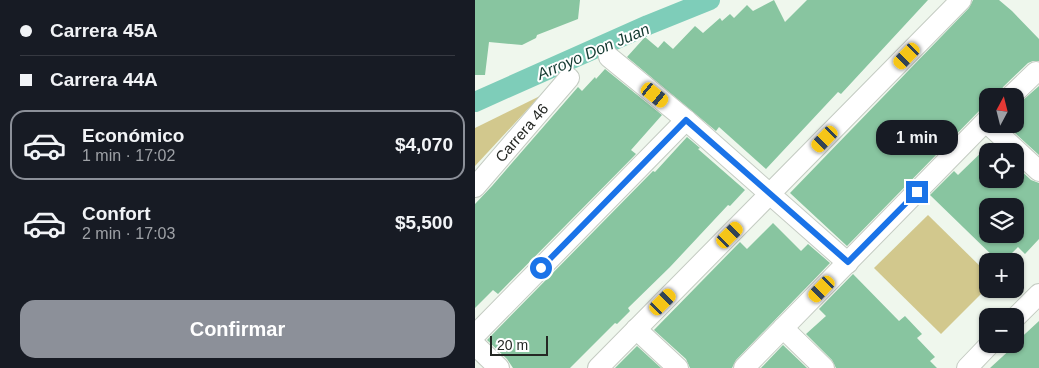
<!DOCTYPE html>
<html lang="es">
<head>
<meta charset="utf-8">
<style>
  body { margin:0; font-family:Arial,sans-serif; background:#242831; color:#f1f3f6; height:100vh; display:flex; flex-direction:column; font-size:19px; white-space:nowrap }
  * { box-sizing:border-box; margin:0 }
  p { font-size:16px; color:#9ea1a6 }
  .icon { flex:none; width:28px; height:28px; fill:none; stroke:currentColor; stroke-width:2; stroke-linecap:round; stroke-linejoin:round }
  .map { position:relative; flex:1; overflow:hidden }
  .side { display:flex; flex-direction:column; background:#171b24; width:475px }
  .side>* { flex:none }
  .guide { display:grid; align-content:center; height:110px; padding:0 20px; background:#171b24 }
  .needle { width:32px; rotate:7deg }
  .fabs { position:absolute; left:504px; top:88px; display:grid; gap:10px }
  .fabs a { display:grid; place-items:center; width:45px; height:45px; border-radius:10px; background:#171b24; box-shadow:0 1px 4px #0004; font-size:25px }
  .scale { position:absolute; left:15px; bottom:12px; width:58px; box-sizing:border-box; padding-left:5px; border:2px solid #252824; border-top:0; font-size:14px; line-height:18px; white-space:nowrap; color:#252824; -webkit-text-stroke:4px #fff; paint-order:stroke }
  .end { position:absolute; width:22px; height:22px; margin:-11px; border:6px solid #1a73e8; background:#fff; box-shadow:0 0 0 2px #fff }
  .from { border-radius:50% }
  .bubble { position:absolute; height:35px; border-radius:15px; background:#171b24; box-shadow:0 1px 4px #0004; font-size:16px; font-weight:700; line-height:35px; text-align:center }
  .car { position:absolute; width:15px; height:30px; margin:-15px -8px; border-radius:6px; box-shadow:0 0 4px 1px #0007; background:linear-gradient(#f5c518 24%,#345 0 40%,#f5c518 0 76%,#345 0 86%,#f5c518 0) }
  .guide b { display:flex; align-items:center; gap:18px; height:48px; font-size:19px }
  .guide b+b { border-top:1px solid #363941 }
  .guide i { width:12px; height:12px; background:#f1f3f6 }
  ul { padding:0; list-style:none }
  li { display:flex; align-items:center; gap:15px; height:70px; margin:0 10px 8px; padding:0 10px; border:2px solid transparent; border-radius:15px }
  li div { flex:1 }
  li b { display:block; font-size:19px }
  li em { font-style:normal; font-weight:700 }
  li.current { border-color:#8c9099 }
  li>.icon { width:45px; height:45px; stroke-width:1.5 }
  .cta { display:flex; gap:10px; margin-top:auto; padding:10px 20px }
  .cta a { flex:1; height:58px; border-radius:15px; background:#8c9099; color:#fff; font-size:20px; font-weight:700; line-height:58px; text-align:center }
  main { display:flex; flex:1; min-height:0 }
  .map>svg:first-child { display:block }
  .green { fill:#d2c88d }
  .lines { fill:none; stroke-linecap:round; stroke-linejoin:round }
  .canal { stroke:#7ecdb9; stroke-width:20 }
  .building { fill:#88c5a0; fill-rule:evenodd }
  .street-casing { stroke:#c4cbc2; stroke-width:22 }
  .street { stroke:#fff; stroke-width:20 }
  .route { stroke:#1a73e8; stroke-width:6 }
  .labels { text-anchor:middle; stroke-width:4; stroke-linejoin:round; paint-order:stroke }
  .street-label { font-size:15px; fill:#252824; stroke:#fff }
  .water-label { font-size:16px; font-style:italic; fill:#153b32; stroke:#fff }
</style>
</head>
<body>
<main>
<section class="side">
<div class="guide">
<b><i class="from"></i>Carrera 45A</b>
<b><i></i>Carrera 44A</b>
</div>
<ul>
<li class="current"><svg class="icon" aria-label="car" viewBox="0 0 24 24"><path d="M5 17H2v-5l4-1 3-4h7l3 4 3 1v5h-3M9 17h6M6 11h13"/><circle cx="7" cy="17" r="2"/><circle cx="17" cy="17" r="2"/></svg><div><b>Económico</b><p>1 min · 17:02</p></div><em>$4,070</em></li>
<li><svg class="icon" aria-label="car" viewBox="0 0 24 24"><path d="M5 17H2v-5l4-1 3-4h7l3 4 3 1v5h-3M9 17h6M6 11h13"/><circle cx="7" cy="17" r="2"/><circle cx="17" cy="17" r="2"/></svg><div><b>Confort</b><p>2 min · 17:03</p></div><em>$5,500</em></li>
</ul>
<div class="cta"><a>Confirmar</a></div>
</section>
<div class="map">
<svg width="564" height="368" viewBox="0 0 564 368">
  <rect width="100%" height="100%" fill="#eff7ed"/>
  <g class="green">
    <path d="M65,96L0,166V128Z"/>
    <path d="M453,215L512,273V288L466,334L399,268Z"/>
  </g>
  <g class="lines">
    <path class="canal" d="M0,102L173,25L235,0"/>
  </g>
  <g class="building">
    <path d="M0,0H105L103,19L62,35L61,38L47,45L14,42L10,75H0Z"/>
    <path d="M299,0L310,22L332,0H453L366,94L363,92L291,169L244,127L241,131L152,57L170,37L183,48L189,41L198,49L220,26L228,33L245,18L247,21L255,14L259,18L272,5L278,11Z"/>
    <path d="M498,0H524L537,11L564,39V61H558L553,63L528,87L524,96H512V108L506,109L372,246L315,193L494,8Z"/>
    <path d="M130,69L187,115L156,150L161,154L23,294L18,290L0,308V204L17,186L103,87L107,91L120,77L121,79Z"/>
    <path d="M564,86V155L530,124H540V107Z"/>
    <path d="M212,137L225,148L223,149L270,190L255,206L253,205L195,267L153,308L155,311L142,324L140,323L95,368H38L32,359L12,340L178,171L180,172Z"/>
    <path d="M516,143L525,151H512V179H540V165L556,180L564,183V239L550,254L543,247L529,261H523L455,195L479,171L483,175ZM512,206H540V234H512Z"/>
    <path d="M298,223L326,251L333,244L355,263L261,360L257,368H215L211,359L179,330L265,242L272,249Z"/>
    <path d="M378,274L424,321L430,316L447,334L442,338L460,357L455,361L462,368H361L357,360L331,334L351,316L344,309Z"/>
    <path d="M564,321V368H515L539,346L538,345Z"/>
    <path d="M308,345L332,368H286Z"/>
    <path d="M162,346L186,368H140Z"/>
  </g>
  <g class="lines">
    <g class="street-casing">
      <g id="street">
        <path d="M134,57L211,120L373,263"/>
        <path d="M536,96L561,72"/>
        <path d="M513,124L564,171"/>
        <path d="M0,187L94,78"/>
        <path d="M540,318L564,294"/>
        <path d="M308,328L349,368"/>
        <path d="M161,329L203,368"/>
        <path d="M0,335L211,120"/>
        <path d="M0,345L24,368"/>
        <path d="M123,368L486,0"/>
        <path d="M269,368L512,120"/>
        <path d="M492,368L515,344"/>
      </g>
    </g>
    <use href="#street" class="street"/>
  </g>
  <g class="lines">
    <path class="route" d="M66,268L211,120L373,262L442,192"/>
  </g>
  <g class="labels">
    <g class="street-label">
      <text transform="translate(47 133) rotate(-49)" y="5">Carrera 46</text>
    </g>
    <g class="water-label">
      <text transform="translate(118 51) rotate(-23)" y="6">Arroyo Don Juan</text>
    </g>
  </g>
</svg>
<div class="fabs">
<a><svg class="needle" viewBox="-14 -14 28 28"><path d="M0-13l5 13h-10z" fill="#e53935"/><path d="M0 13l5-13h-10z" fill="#9ea1a6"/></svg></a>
<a><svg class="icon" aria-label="locate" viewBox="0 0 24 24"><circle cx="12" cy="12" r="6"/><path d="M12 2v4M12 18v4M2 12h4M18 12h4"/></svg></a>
<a><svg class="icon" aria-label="layers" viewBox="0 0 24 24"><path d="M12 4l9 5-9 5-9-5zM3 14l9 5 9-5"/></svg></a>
<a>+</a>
<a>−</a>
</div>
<div class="scale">20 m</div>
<i class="end from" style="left:66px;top:268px"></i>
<i class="end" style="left:442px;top:192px"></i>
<div class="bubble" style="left:401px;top:120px;width:82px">1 min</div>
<i class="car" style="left:432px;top:56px;rotate:224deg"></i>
<i class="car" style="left:180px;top:95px;rotate:129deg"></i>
<i class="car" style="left:350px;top:139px;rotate:224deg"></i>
<i class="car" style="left:255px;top:235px;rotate:45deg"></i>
<i class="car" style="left:347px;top:289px;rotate:224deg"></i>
<i class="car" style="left:188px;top:302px;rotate:45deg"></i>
</div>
</main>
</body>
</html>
